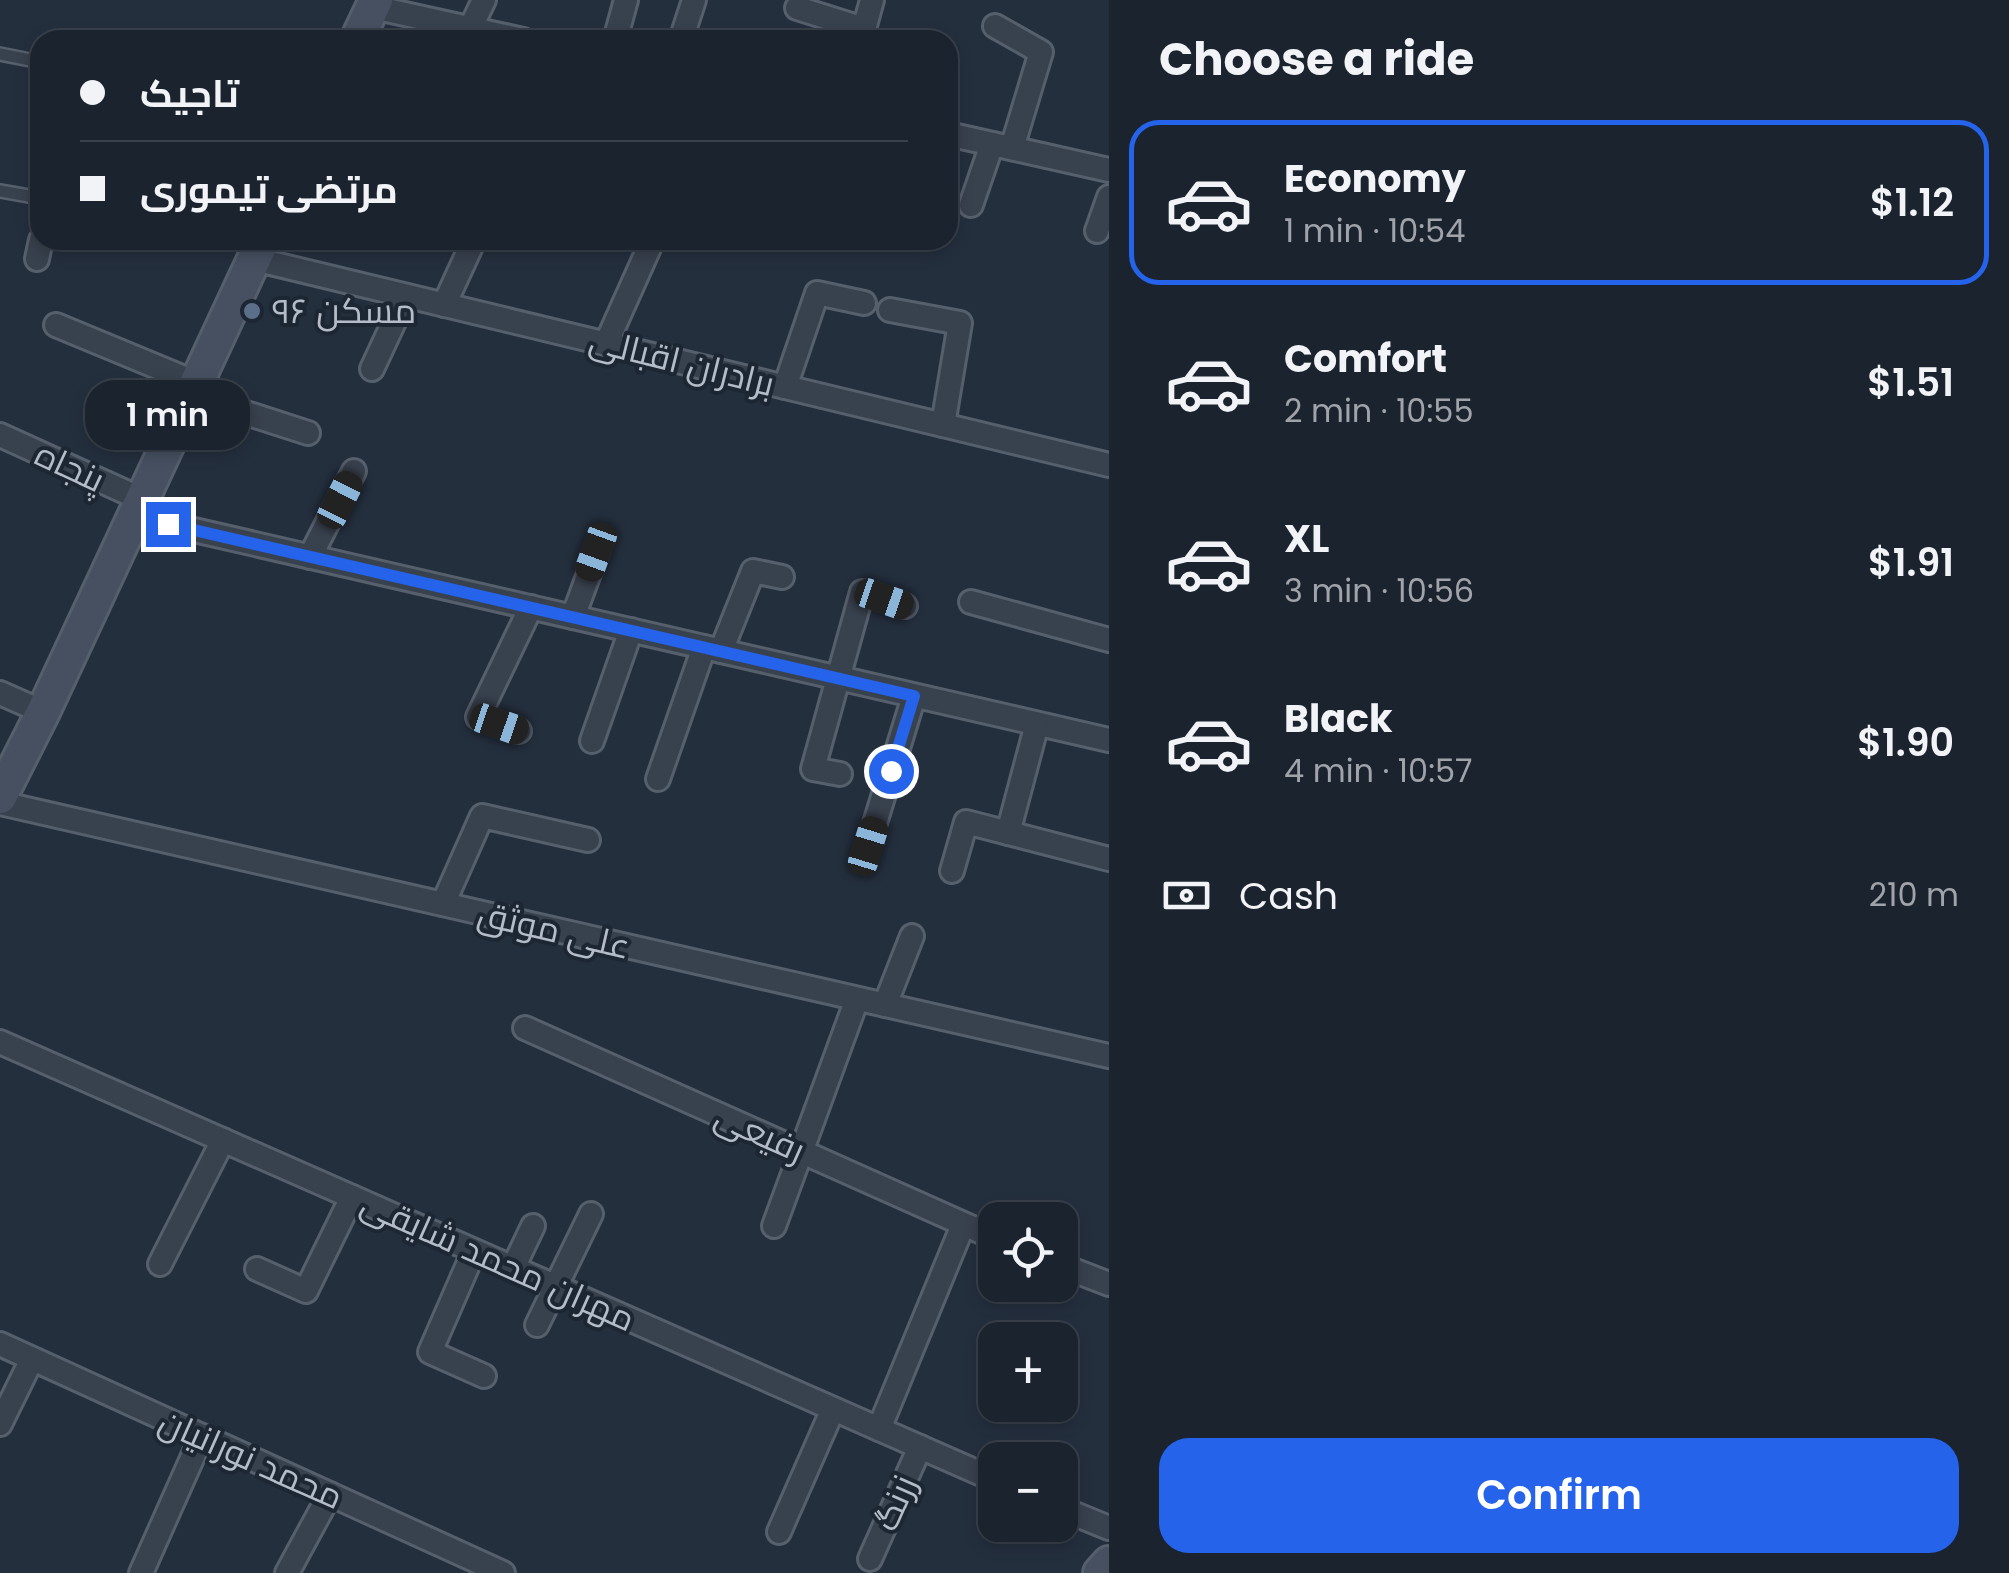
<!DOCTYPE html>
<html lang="en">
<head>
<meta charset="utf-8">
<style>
  body { margin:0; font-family:Poppins,Cairo,sans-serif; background:#242b36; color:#f1f3f6; height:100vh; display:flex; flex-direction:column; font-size:38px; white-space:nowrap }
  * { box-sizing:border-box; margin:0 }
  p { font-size:32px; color:#a0a4aa }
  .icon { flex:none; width:55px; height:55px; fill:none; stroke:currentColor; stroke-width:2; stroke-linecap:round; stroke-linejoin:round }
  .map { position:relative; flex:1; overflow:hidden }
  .side { display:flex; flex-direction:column; background:#1b232e; width:900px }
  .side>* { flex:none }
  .top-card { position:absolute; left:30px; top:30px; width:928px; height:220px; border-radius:30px; box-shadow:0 5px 15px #0003,0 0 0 2px #39404a; display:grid; align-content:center; height:220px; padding:0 50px; background:#1b232e }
  .controls { position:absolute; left:978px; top:1202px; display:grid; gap:20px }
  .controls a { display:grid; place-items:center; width:100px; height:100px; border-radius:20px; background:#1b232e; box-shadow:0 5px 15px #0003,0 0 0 2px #39404a; font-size:50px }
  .end { position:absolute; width:45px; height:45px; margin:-22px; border:12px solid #2563eb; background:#fff; box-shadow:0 0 0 5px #fff }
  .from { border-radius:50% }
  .bubble { position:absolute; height:70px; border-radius:30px; background:#1b232e; box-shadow:0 5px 15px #0003,0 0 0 2px #39404a; font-size:32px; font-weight:600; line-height:70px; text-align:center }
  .car { position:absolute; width:30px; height:60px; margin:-30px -15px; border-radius:12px; box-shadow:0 0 8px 2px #0007; background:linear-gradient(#222 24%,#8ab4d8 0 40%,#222 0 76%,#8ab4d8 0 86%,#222 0) }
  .top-card b { display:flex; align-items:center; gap:35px; height:95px; font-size:38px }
  .top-card b+b { border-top:2px solid #39404a }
  .top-card i { width:25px; height:25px; background:#f1f3f6 }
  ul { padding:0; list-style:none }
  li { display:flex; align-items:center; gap:30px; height:165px; margin:0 20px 15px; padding:0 30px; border:5px solid transparent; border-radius:30px }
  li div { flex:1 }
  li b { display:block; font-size:38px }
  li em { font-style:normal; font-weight:600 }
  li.active { border-color:#2563eb }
  li>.icon { width:90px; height:90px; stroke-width:1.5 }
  h2 { padding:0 50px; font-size:45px; line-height:120px }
  .pay { display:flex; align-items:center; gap:25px; height:110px; padding:0 50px; font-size:38px }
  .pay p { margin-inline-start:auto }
  .cta { display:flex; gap:20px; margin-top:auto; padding:20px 50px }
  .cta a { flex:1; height:115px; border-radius:30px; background:#2563eb; color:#fff; font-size:40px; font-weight:600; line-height:115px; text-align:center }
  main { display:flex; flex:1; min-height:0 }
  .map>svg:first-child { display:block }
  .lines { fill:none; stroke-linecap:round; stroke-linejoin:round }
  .service-casing { stroke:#565f6c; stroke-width:16 }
  .minor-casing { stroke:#565f6c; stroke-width:28 }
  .secondary-casing { stroke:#565f6c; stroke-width:38 }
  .service { stroke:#38414e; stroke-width:11 }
  .minor { stroke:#38414e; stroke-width:22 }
  .secondary { stroke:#465061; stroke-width:32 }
  .route { stroke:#2563eb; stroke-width:12 }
  .service-dot { fill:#5c6f8a; stroke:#1d2633; stroke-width:4 }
  .labels { text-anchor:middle; stroke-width:8; stroke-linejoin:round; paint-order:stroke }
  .poi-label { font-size:35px; fill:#b4bcc9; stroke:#1d2633; text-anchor:start }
  .street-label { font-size:35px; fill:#b4bcc9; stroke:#1d2633 }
</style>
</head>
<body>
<main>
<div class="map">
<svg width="1109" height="1573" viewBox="0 0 1109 1573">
  <rect width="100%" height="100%" fill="#242f3e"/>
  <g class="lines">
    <g class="service-casing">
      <g id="service">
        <path d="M0,54L40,62"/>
        <path d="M0,191L40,198"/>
      </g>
    </g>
    <g class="minor-casing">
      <g id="minor">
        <path d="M373,7L523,40"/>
        <path d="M797,8L864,29"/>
        <path d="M995,26L1041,52L1012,148"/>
        <path d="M470,29L484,0"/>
        <path d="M615,40L626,0"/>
        <path d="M681,40L694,0"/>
        <path d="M861,40L872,0"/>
        <path d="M948,134L1109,170"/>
        <path d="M971,205L992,144"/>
        <path d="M1097,231L1109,197"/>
        <path d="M37,259L41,240"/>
        <path d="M254,259L1109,465"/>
        <path d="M444,305L474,240"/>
        <path d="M890,310L960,323L943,425"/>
        <path d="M56,325L196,383"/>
        <path d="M606,344L649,248"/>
        <path d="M372,369L406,296"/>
        <path d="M785,387L817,293L864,303"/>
        <path d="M187,400L246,413L308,433"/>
        <path d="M0,435L141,499"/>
        <path d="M133,516L1109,740"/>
        <path d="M310,557L354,471"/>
        <path d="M971,602L1109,640"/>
        <path d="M573,617L597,552"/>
        <path d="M721,651L753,571L782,577"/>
        <path d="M0,693L43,712"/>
        <path d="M519,731L478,717L531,607"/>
        <path d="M592,741L631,630"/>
        <path d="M840,774L813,769L862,592L905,606"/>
        <path d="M658,779L704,647"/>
        <path d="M0,803L1109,1056"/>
        <path d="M1008,833L1037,724"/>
        <path d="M868,846L914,696"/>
        <path d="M952,871L966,822L1109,859"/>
        <path d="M443,904L482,816L588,840"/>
        <path d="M885,1005L912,936"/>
        <path d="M525,1028L995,1238"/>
        <path d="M0,1042L995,1480"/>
        <path d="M774,1226L857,999"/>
        <path d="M474,1251L430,1352L484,1376"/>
        <path d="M160,1264L223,1140"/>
        <path d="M1060,1265L1109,1284"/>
        <path d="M513,1268L533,1226"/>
        <path d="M257,1269L306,1291L352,1197"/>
        <path d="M537,1325L591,1214"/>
        <path d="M0,1344L503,1573"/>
        <path d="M0,1424L32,1359"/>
        <path d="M879,1429L963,1225"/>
        <path d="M1060,1508L1109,1528"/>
        <path d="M779,1532L833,1409"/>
        <path d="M870,1559L920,1447"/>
        <path d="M141,1573L202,1436"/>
        <path d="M287,1573L330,1494"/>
      </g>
    </g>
    <g class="secondary-casing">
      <g id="secondary">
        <path d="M357,40L376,0"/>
        <path d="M0,797L43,712L263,240"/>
        <path d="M1100,1573L1109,1563"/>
      </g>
    </g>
    <use href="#service" class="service"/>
    <use href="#minor" class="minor"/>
    <use href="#secondary" class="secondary"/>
  </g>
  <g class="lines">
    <path class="route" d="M168,524L914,696L891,771"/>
  </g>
  <circle class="service-dot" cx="252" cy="311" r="10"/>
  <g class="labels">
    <g class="poi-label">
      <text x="272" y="323">مسکن ۹۶</text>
    </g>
    <g class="street-label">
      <text transform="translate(682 362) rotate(14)" y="12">برادران اقبالی</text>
      <text transform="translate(70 467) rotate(25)" y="12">پنجاه</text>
      <text transform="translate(554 930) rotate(13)" y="12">علی موثق</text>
      <text transform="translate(760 1133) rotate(24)" y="12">رفیعی</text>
      <text transform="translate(498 1261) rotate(24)" y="12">مهران محمد شایقی</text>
      <text transform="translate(251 1459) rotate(24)" y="12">محمد نورانیان</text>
      <text transform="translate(895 1503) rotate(-66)" y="12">زرنگ</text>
    </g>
  </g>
</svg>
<div class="controls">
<a><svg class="icon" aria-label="locate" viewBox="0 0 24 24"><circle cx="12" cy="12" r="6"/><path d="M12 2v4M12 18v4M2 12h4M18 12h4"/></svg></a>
<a>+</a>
<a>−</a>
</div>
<i class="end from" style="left:891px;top:771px"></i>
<i class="end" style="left:168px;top:524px"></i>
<div class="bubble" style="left:85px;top:380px;width:165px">1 min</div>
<i class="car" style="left:340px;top:500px;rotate:27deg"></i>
<i class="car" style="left:596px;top:552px;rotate:200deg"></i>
<i class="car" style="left:884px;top:599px;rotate:109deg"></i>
<i class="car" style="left:499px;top:724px;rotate:109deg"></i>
<i class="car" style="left:868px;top:846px;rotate:17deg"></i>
<div class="top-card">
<b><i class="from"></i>تاجیک</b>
<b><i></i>مرتضی تیموری</b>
</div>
</div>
<section class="side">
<h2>Choose a ride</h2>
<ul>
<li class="active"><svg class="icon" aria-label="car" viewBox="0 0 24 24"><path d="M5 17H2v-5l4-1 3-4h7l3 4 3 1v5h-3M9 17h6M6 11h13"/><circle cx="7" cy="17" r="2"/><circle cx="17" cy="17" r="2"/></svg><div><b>Economy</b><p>1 min · 10:54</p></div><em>$1.12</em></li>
<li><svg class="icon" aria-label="car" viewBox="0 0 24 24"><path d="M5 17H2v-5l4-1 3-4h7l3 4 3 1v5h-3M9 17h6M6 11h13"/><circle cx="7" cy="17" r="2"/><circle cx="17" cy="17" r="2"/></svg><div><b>Comfort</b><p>2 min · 10:55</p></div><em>$1.51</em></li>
<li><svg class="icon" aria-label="car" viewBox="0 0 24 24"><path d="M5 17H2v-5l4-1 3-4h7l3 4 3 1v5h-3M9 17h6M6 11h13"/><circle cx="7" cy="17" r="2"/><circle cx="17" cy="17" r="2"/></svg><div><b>XL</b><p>3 min · 10:56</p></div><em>$1.91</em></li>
<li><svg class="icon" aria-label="car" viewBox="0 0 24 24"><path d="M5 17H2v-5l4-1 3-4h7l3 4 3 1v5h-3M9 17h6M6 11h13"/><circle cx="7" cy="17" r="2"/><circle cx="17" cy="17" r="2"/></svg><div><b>Black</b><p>4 min · 10:57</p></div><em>$1.90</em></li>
</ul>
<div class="pay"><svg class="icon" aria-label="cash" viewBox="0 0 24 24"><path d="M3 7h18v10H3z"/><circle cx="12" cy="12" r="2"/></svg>Cash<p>210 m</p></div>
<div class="cta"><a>Confirm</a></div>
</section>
</main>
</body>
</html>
